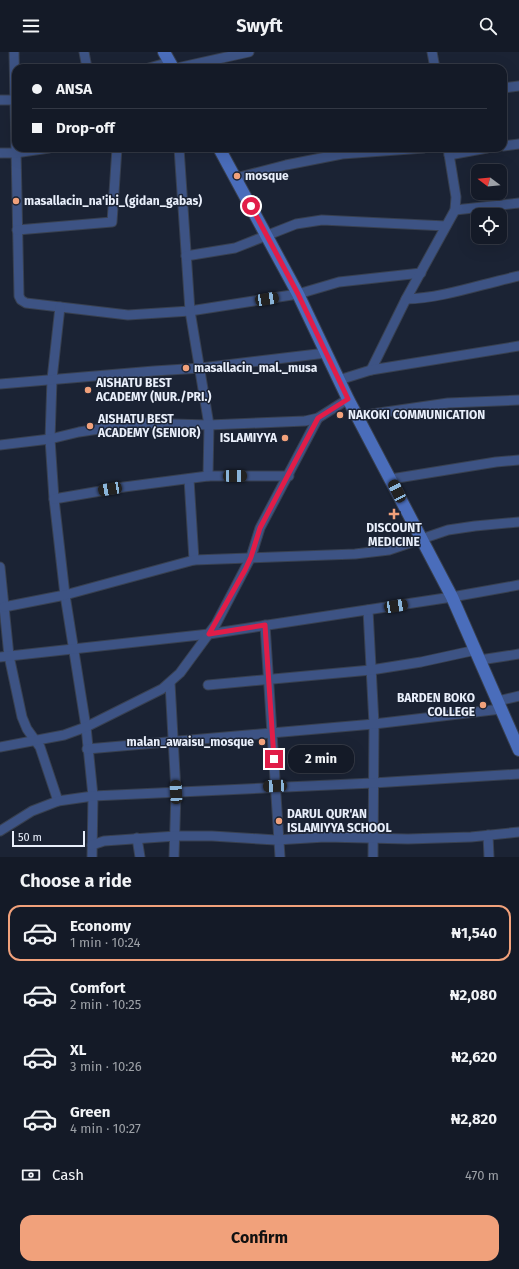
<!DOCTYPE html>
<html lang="en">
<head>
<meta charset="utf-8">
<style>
  body { margin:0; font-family:"Fira Sans",sans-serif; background:#212733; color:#f1f3f6; height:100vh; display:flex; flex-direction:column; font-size:15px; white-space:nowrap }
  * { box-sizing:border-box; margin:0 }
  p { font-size:13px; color:#9da1a7 }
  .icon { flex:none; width:22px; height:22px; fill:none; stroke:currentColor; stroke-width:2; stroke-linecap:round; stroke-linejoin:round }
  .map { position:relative; height:805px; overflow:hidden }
  .details { display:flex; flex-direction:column; background:#141a27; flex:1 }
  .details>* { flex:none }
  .guide { position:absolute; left:12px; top:12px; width:495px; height:88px; border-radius:12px; box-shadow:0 4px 16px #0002,0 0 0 1px #333844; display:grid; align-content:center; height:88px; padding:0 20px; background:#141a27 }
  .needle { width:26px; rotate:286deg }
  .controls { position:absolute; left:471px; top:112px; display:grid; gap:8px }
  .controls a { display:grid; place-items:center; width:36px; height:36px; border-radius:8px; background:#141a27; box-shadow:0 4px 16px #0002,0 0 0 1px #333844; font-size:20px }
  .scale { position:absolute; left:12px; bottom:10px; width:73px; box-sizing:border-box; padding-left:4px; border:2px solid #e9effb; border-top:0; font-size:11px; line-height:14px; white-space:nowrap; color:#e9effb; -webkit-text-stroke:3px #1b2334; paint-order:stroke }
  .end { position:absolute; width:18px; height:18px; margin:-9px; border:5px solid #e11d48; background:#fff; box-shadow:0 0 0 2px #fff }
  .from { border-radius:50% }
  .bubble { position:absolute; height:28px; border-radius:12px; background:#141a27; box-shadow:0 4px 16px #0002,0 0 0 1px #333844; font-size:13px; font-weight:700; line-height:28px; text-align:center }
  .car { position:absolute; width:12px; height:24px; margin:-12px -6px; border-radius:5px; box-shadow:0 0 3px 1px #0007; background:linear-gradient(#222 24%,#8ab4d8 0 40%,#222 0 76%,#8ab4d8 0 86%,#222 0) }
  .guide b { display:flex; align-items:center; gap:14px; height:38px; font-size:15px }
  .guide b+b { border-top:1px solid #333844 }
  .guide i { width:10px; height:10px; background:#f1f3f6 }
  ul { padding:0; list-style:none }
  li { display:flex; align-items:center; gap:12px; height:56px; margin:0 8px 6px; padding:0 12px; border:2px solid transparent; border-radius:12px }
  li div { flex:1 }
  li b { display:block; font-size:15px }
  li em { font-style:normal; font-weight:700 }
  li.current { border-color:#f1a17b }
  li>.icon { width:36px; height:36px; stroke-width:1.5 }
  h2 { padding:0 20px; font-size:18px; line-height:48px }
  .pay { display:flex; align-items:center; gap:10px; height:44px; padding:0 20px; font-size:15px }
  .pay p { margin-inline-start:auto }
  .primary-button { display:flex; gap:8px; margin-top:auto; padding:8px 20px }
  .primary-button a { flex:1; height:46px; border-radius:12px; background:#f1a17b; color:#111; font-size:16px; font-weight:700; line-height:46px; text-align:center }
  header { display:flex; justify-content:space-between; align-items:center; height:52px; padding:0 20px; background:#141a27; font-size:18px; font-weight:700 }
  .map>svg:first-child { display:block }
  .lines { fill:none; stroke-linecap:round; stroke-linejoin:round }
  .street-casing { stroke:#384050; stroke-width:11 }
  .secondary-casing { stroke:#384050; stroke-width:14 }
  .street { stroke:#3d5384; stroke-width:9 }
  .secondary { stroke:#4a6dbb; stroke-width:12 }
  .route { stroke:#e11d48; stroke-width:5 }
  .poi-dot { fill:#f1a17b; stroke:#1b2334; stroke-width:1.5 }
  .labels { text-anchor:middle; stroke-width:3; stroke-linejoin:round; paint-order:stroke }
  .poi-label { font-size:12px; font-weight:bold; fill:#e9effb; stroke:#1b2334; text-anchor:start }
</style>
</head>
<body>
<header><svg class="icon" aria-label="menu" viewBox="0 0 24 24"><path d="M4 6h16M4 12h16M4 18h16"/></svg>Swyft<svg class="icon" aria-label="search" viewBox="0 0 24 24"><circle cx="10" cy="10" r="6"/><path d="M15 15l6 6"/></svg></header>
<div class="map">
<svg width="519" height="805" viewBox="0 0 519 805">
  <rect width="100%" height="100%" fill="#1b2334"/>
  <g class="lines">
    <g class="street-casing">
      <g id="street">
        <path d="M14,0L19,244L21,248L26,251L128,263L190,259L298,242L339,230L421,221"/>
        <path d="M84,0L87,16"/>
        <path d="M432,0L435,16"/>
        <path d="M149,16L170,10"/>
        <path d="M177,16L249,0"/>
        <path d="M503,36L519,34"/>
        <path d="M0,48H16"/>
        <path d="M503,94L519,92"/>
        <path d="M179,96L190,259L209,373L208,424"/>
        <path d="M0,101H15L49,96"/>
        <path d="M449,103L487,96"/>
        <path d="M236,126L286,113L342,102L424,96"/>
        <path d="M455,158L519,151"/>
        <path d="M17,178L112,170L117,96"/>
        <path d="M186,204L235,196L296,172L322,168L446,174"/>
        <path d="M406,247C444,246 481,232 519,224"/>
        <path d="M60,255L52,327L50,387L54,447L65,543L86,675L93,744L92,805"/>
        <path d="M371,318L406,247L455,158L456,145L448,96"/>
        <path d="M339,328L371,318L519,294"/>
        <path d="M0,332L154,319L201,316L326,301"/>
        <path d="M358,364L448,351L519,348"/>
        <path d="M0,393L50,387L79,380L139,371L209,373L305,369L318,366L348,347"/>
        <path d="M189,427L194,508"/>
        <path d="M391,427L496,410L519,408"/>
        <path d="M54,447L124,435L208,424H289"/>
        <path d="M0,515L9,604L22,665L27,677L40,695L58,749"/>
        <path d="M4,555L65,543L194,508L355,502L389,498L448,478L475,474L519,470"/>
        <path d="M368,558L374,672L373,805"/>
        <path d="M265,573L280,805"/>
        <path d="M0,605L209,582L452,545L519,533"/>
        <path d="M480,608L519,602"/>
        <path d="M170,631L176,740L174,805"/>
        <path d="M208,633L371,618L421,610L476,598"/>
        <path d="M498,649L519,644"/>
        <path d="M0,695L64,683L86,675L162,637L180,621L216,572L251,505L260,476L318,366"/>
        <path d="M87,697L374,672L501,657"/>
        <path d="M0,779L32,759L58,749L93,744L373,731L519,722"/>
        <path d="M488,783L489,805"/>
        <path d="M137,786L140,805"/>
        <path d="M92,793L104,789L176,784H212L276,788L325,785L408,787L471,785L519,780"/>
      </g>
    </g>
    <g class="secondary-casing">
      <g id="secondary">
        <path d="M164,0L173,16"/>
        <path d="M219,96L298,242L348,347L452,545L519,698"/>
      </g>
    </g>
    <use href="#street" class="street"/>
    <use href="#secondary" class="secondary"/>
  </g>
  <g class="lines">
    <path class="route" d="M251,154L298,242L348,347L318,366L260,476L251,505L245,518L209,582L265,573L274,707"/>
  </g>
  <g class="poi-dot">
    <circle cx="237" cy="124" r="4"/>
    <circle cx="16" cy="149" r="4"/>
    <circle cx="186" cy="316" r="4"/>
    <circle cx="88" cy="338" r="4"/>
    <circle cx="340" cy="363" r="4"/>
    <circle cx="90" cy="374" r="4"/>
    <circle cx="285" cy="386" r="4"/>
    <path d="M392 456h4v4h4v4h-4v4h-4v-4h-4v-4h4z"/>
    <circle cx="483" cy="653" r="4"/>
    <circle cx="262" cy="690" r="4"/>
    <circle cx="279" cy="769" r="4"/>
  </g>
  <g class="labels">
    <g class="poi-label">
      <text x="245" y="128">mosque</text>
      <text x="24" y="153">masallacin_na'ibi_(gidan_gabas)</text>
      <text x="194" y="320">masallacin_mal._musa</text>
      <text x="96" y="335">AISHATU BEST<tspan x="96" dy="14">ACADEMY (NUR./PRI.)</tspan></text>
      <text x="348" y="367">NAKOKI COMMUNICATION</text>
      <text x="98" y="371">AISHATU BEST<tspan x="98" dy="14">ACADEMY (SENIOR)</tspan></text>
      <text x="277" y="390" text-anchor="end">ISLAMIYYA</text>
      <text x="394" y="480" text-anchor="middle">DISCOUNT<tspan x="394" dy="14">MEDICINE</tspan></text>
      <text x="475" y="650" text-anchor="end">BARDEN BOKO<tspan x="475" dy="14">COLLEGE</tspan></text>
      <text x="254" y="694" text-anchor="end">malan_awaisu_mosque</text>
      <text x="287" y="766">DARUL QUR'AN<tspan x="287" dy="14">ISLAMIYYA SCHOOL</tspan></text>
    </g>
  </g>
</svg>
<div class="controls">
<a><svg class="needle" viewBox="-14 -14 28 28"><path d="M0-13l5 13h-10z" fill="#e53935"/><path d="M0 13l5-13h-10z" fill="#9da1a7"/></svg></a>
<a><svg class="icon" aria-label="locate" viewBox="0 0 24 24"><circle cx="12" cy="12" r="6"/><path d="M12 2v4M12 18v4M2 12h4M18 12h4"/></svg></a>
</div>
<div class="scale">50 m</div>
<i class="end from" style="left:251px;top:154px"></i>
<i class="end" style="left:274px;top:707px"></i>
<div class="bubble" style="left:288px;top:693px;width:66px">2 min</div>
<i class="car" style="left:267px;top:247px;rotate:81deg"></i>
<i class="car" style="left:235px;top:424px;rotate:90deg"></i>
<i class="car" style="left:110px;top:437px;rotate:260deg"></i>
<i class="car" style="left:397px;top:439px;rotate:334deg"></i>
<i class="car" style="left:396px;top:554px;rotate:81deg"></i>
<i class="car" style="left:275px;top:734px;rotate:267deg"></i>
<i class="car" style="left:176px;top:740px;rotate:357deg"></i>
<div class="guide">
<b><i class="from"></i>ANSA</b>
<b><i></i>Drop-off</b>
</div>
</div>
<section class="details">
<h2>Choose a ride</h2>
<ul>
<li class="current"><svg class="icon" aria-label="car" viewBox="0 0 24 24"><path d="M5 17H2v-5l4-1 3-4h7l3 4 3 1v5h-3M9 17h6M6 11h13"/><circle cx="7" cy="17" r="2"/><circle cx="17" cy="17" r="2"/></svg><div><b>Economy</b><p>1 min · 10:24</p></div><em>₦1,540</em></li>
<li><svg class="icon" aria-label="car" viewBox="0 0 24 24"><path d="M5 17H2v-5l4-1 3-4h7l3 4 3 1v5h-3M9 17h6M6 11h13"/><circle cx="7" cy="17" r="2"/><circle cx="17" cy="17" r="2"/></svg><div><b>Comfort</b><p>2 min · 10:25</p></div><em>₦2,080</em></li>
<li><svg class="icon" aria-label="car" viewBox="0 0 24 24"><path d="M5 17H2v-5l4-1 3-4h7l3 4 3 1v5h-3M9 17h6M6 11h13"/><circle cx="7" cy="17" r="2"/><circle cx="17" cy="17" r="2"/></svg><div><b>XL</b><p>3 min · 10:26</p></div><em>₦2,620</em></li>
<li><svg class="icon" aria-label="car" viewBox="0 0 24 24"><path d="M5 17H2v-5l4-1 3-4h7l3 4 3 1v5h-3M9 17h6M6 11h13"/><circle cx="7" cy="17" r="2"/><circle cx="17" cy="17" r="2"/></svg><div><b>Green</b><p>4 min · 10:27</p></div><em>₦2,820</em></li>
</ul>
<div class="pay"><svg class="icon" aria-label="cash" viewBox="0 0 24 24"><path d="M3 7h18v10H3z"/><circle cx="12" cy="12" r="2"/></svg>Cash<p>470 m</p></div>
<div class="primary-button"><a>Confirm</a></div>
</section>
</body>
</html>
